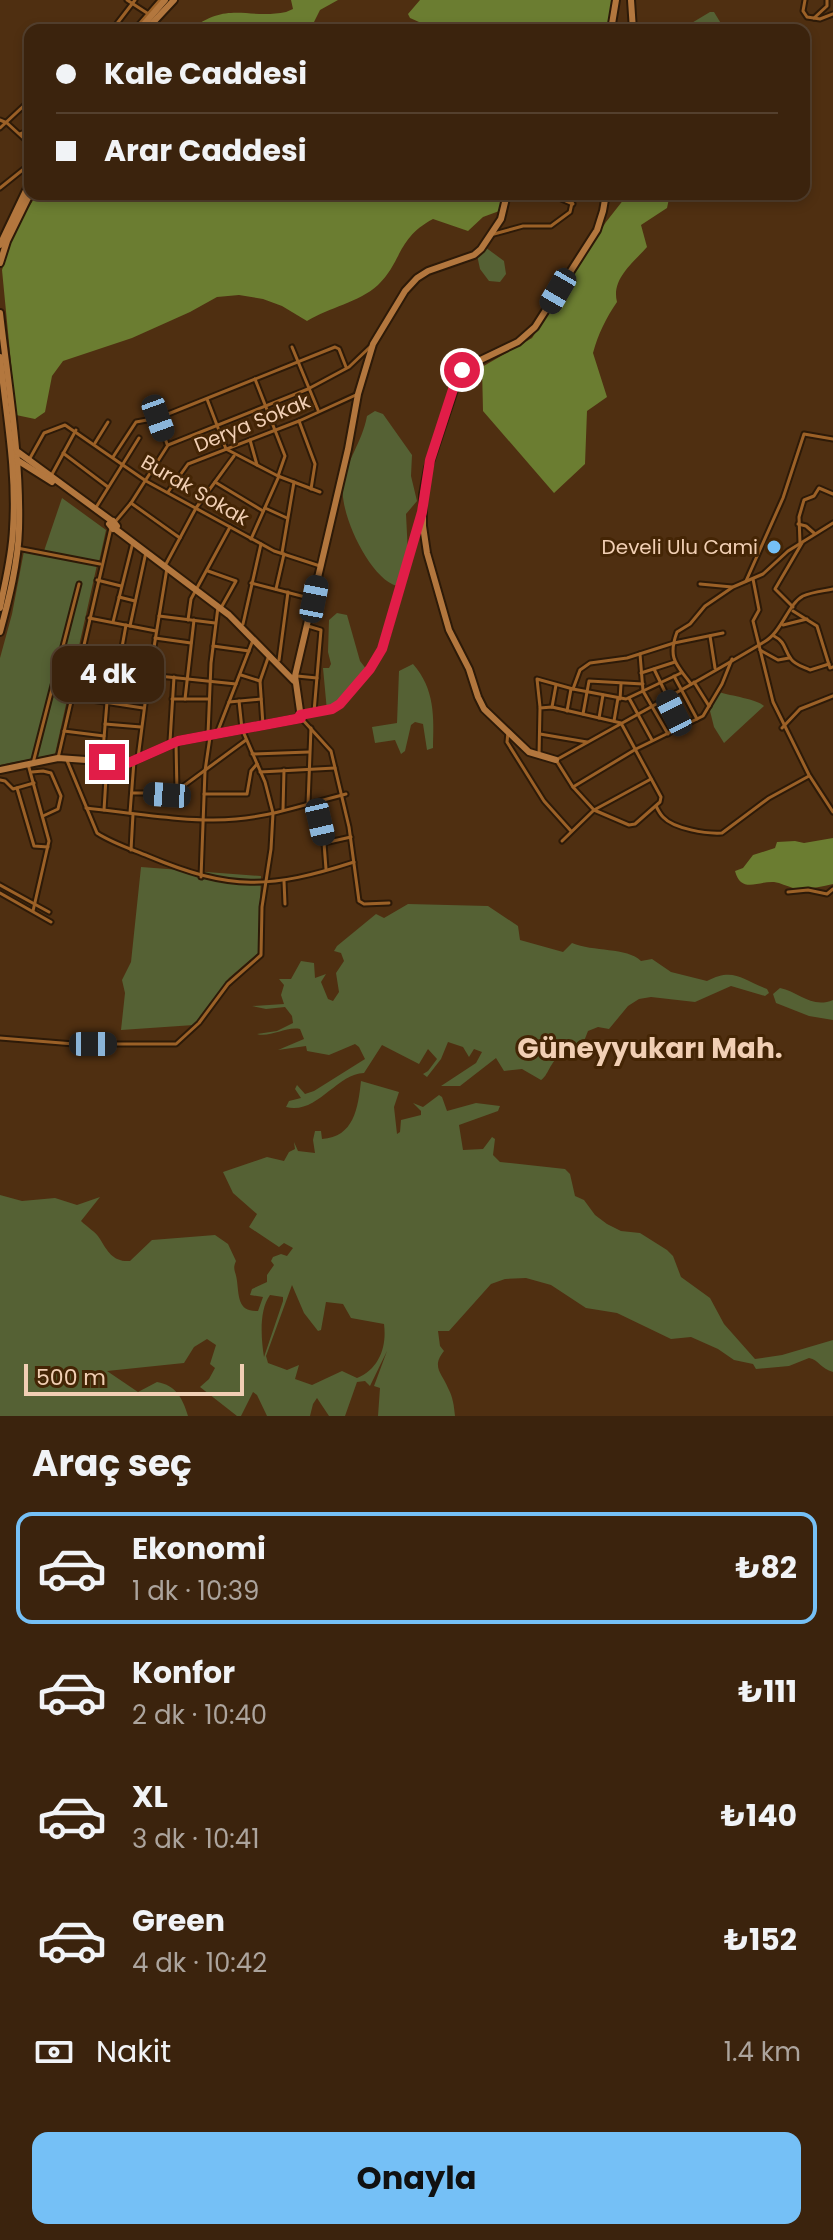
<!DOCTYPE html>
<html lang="tr">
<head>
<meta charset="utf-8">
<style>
  body { margin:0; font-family:Poppins,sans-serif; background:#462f1b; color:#f1f3f6; height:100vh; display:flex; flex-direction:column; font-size:30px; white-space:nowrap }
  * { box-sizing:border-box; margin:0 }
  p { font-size:26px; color:#aca49d }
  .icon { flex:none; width:44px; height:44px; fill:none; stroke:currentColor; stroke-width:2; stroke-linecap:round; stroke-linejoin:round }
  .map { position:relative; height:1416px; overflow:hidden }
  .sheet { display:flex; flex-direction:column; background:#3b230d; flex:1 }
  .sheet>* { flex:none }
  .hud { position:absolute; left:24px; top:24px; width:786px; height:176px; border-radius:16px; box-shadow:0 4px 12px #0003,0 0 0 2px #54402e; display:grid; align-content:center; height:176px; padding:0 32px; background:#3b230d }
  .scale { position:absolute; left:24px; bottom:20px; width:220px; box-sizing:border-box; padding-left:8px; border:4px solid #f1cfb4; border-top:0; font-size:22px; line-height:28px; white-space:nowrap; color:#f1cfb4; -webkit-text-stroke:6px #442505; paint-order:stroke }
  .end { position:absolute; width:36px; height:36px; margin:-18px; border:10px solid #e11d48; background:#fff; box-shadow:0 0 0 4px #fff }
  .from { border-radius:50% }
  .bubble { position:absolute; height:56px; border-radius:16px; background:#3b230d; box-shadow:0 4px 12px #0003,0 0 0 2px #54402e; font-size:26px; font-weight:700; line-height:56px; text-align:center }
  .car { position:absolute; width:24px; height:48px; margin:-24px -12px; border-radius:10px; box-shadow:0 0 6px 2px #0007; background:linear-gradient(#222 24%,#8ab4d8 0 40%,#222 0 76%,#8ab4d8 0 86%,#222 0) }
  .hud b { display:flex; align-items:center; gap:28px; height:76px; font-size:30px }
  .hud b+b { border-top:2px solid #54402e }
  .hud i { width:20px; height:20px; background:#f1f3f6 }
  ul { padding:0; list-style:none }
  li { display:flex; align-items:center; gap:24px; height:112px; margin:0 16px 12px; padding:0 16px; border:4px solid transparent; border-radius:16px }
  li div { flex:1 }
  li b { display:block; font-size:30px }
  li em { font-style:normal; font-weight:700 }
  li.on { border-color:#75c0f6 }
  li>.icon { width:72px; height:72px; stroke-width:1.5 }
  h2 { padding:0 32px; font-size:36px; line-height:96px }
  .pay { display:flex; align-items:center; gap:20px; height:88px; padding:0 32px; font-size:30px }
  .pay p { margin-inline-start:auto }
  .primary-button { display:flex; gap:16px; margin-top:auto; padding:16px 32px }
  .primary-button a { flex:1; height:92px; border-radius:16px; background:#75c0f6; color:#111; font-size:32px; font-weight:700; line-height:92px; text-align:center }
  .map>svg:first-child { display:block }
  .green { fill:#556134; fill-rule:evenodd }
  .forest { fill:#6b7d31 }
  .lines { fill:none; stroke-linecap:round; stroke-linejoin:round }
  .street-casing { stroke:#2d1a08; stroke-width:7 }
  .secondary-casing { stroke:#2d1a08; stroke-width:10 }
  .street { stroke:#9c6127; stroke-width:3 }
  .secondary { stroke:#b3773e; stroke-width:6 }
  .route { stroke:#e11d48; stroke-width:10 }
  .poi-dot { fill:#75c0f6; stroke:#442505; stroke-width:3 }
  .labels { text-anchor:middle; stroke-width:6; stroke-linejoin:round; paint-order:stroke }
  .street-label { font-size:20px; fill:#f1cfb4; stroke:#442505 }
  .poi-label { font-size:20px; fill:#f1cfb4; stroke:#442505; text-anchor:end }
  .district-label { font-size:28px; font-weight:bold; fill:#f1cfb4; stroke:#442505 }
</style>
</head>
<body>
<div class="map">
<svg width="833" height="1416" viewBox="0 0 833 1416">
  <rect width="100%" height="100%" fill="#4f2f11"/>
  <g class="green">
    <path d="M710,12H714L725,30H680Z"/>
    <path d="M485,247L504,261L506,274L500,282L489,281L480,269L477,255Z"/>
    <path d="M375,411L383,414L412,455L411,476L417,501L406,514L408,554L397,586C370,579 339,513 343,486C346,460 362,443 367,416Z"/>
    <path d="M62,498L106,530L99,562L44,551Z"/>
    <path d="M24,551L97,565L55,754L0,765V658L12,614Z"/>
    <path d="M337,613L347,615L360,661L370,674L343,705L327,711L323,668H329L331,664L328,652L329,620Z"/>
    <path d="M413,664C435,689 434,717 433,748L427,750L423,724L415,722L411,725L405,751L401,754L395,740L375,743L372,727L397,723L399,671Z"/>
    <path d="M719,692C731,696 757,699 764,706L724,743L714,727L710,711Z"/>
    <path d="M141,867L261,876L258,953L229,978L194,1025L121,1030L125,993L122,980L131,962Z"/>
    <path d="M408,904L488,906L518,926L520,940L563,952L572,943C593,952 627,947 641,961L652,959L671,972L707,981C733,967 742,979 767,989L769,993L765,996L731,986L695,1002L651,997L639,999L628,1006L609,1029L598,1027L588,1031L579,1054L571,1057L561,1054C550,1062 548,1076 541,1080L522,1069L504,1071L496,1058L460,1086H441L476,1063L482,1052L474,1049L469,1057L463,1047L448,1042L441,1059L427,1077L423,1074L428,1071L437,1059L428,1049L419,1064L382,1045L364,1073C336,1074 317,1115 286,1107L289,1101L301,1098L295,1089L297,1085L305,1094L314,1091L365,1059L359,1047L355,1044L329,1055L307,1051L306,1046L278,1050L304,1039L300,1029C286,1026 270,1038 257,1034L277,1031L293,1023L292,1016L285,1007L266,1009L252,1006L284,1004L281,995L284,985L279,979H291L301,961L314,963L315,978L326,974L321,982L328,999L333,1001L339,992L336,973L344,961L341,953L334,951L337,946L376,914L384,918Z"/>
    <path d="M780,988C799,992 812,1009 833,1000V1020L809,1016L776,1003L773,994Z"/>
    <path d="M361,1081L399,1092L394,1107L397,1134L400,1132L401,1120L421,1115V1111L413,1103L423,1107L439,1095L442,1097L447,1111L476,1103L500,1106L498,1111L459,1125L463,1150L483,1149L492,1137L495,1139L493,1155L500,1162L565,1169L570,1174L575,1196L584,1200L595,1215L607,1224L621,1231L640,1233L667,1250L673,1256L681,1277L710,1298L724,1324L755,1359L782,1355L833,1340V1372C821,1369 819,1360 809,1358L789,1366L756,1369L753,1364L734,1360L718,1349L691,1337L671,1339L617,1313L586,1308L551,1285L526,1278L505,1279L491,1284L449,1331H438L440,1346L444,1351C431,1367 442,1373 448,1388C453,1397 454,1406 455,1416H378L380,1388L374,1386L387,1351L370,1386L365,1381L357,1382L345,1416H329L317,1398L313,1404L310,1416H267L257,1395L253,1392L241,1416H237L200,1387L209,1379L215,1368L210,1364L216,1345L207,1339L194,1347L184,1363L107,1371L138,1392L157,1382C176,1385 183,1399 188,1416H0V1195L22,1201L55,1198L77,1205L100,1197L81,1221C87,1227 96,1232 100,1239C108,1252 113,1262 130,1261L152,1240L215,1235L228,1244L236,1261C232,1270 236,1271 237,1281C239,1297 238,1312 258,1311L263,1297L250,1295L252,1289L267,1282V1275L274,1265L271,1261L273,1257L281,1254L287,1256L293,1248L284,1243L279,1247L249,1227L257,1214L233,1193L223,1172L267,1157L284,1161L289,1152L295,1149L294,1142L298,1151L315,1153L313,1140L315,1131H321L322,1139C354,1137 358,1108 361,1081ZM292,1285L304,1313L318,1331L321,1330L326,1302L343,1304L351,1318L384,1324C387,1347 379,1369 357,1378L342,1371L312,1385L295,1379L299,1365L287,1370L268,1363L266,1356ZM270,1295L283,1297V1301L264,1357C261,1338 259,1310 270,1295Z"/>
  </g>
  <g class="forest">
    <path d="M291,0H338L320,10L310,30H190C228,0 248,20 286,12L293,9Z"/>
    <path d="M420,0H614L608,30H414L419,22L410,18L408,14Z"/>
    <path d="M37,194H505L502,210L483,217L468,231L433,219C397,238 402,262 378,285C358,303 330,307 307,321L282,306L263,299L239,295L217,297L190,312L132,338L63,361L52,376L45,412L35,419L16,415L2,270L14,231Z"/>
    <path d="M628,194H670L667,208L641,225L647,247C633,263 611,279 617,302C606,318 598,334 593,353L607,397L587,411L585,464L554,493L483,411L482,367L532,338L606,222Z"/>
    <path d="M833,838V884C820,887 806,890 793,888C786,886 781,883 774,882C758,881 741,894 735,871L743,868L753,855L775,848L777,842L795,841L804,843Z"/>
  </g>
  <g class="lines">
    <g class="street-casing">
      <g id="street">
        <path d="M127,0L147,13"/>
        <path d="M805,0L803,11L807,17L820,19L833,14"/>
        <path d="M814,18L827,6V0"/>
        <path d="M112,30L135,0"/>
        <path d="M134,30L160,0"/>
        <path d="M0,120L7,123L30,144"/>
        <path d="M0,128L30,100"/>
        <path d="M20,134L30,130"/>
        <path d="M0,188L30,164"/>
        <path d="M550,194L573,204"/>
        <path d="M494,234L523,226H551L570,212L574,194"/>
        <path d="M292,347L318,410"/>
        <path d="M255,379L285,456L278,476"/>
        <path d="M207,399L226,449L278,476L320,492"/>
        <path d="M158,418L167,444"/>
        <path d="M299,421L315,464L311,489"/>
        <path d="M250,440L257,465"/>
        <path d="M95,443L108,422"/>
        <path d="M63,453L108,487"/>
        <path d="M113,457L136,422L158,418L335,347L339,349L346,367"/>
        <path d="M30,458L44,433L65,425L146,481L274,551L320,566"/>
        <path d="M51,476L76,430"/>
        <path d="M215,482L263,511"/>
        <path d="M168,492L188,464L299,421L358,394"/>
        <path d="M131,503L180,538"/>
        <path d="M265,508L287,518"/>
        <path d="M95,509L139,438"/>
        <path d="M115,522L131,503L168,445L308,389L349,367L370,347"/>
        <path d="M798,524L806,526L814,533"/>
        <path d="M251,539L279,476"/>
        <path d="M800,543L799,517L804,500L814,496L819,488L833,494"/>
        <path d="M17,548L100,564"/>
        <path d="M282,553L294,482"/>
        <path d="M166,564L196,508L234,456"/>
        <path d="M208,571L236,581L222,606"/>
        <path d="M753,579L759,610L753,621L773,702L809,775L833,812"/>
        <path d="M97,580L121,586"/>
        <path d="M746,581L783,498L804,434L833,439"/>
        <path d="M251,583L313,599"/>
        <path d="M700,584L732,587"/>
        <path d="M276,589L284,554"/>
        <path d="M119,597L135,601"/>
        <path d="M793,607L775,589L802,543"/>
        <path d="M793,611L817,626L830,668L833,667"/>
        <path d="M159,616L215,623"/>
        <path d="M89,618L156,631"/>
        <path d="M188,620L191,599L230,527"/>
        <path d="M113,622L133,542"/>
        <path d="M243,624L261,544"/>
        <path d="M783,625L807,619"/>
        <path d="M130,626L146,552"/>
        <path d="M308,626L321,630L314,712"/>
        <path d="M710,636L715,668"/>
        <path d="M774,636C786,642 784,650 791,659C795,665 804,667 810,670L829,664"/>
        <path d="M155,638L191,643"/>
        <path d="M213,646L249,651"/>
        <path d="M760,650L778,660L789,658"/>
        <path d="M640,654L643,691L668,734"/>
        <path d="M80,658L149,672"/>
        <path d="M279,660L288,592"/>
        <path d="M119,664L126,625"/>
        <path d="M654,669L682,727"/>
        <path d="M641,673L675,662"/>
        <path d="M149,675L236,684"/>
        <path d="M241,675L260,681"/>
        <path d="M297,676L317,678"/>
        <path d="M674,676L697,719"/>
        <path d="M694,682L709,706"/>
        <path d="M691,684C677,665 667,659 677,632L690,624L705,606L733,587L763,574L788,551L833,523"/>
        <path d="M573,689L580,670L590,663L627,658L674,643L723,633"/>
        <path d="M72,697L143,708"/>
        <path d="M629,698L652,740"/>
        <path d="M172,699H209"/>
        <path d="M185,699L194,620"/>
        <path d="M620,699L621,684"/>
        <path d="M110,701L116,665"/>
        <path d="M229,702L261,699"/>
        <path d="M120,703L126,667"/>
        <path d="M540,707L537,679L573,689L626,699L681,673"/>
        <path d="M552,707L556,685"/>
        <path d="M567,711L571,689"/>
        <path d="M302,714L329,710L340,704L377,659L386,640L420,516"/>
        <path d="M583,714L589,681L643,684"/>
        <path d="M599,718L603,695"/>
        <path d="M302,719L331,751L349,827L359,901L364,904L389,903"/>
        <path d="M614,721L618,698"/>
        <path d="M105,724L141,727"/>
        <path d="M263,725L260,681L268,658"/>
        <path d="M782,728L800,709L833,696"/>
        <path d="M64,731L104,736"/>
        <path d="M508,732L507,742L544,801L571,831"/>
        <path d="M217,733L253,640"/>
        <path d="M208,734L211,663L218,607"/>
        <path d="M540,734L587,742"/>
        <path d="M170,741L174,677"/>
        <path d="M176,743L177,792"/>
        <path d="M252,754L309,752"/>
        <path d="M539,756L540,708L552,707L621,723L661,797L660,802L635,824L629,825L594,810L573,787L556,760C625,721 696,683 764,642C782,632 788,604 803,596C812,592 824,591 833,589"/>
        <path d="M58,758L111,528"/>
        <path d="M66,758L97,833C112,843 131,849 148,856C231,891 270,889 354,862"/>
        <path d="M138,758L146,696L167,568"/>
        <path d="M102,762L107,702"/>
        <path d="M33,763L79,584"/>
        <path d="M28,764L49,841L33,911"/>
        <path d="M32,772L43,771L51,773L61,796L58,809L43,816"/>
        <path d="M260,772L335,768"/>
        <path d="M0,780L5,781L13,789L34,783"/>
        <path d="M573,787L636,749L703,716L722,684L732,659"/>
        <path d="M17,788L34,846L48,847"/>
        <path d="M132,793H174L246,740"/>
        <path d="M204,794H247L251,771L257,764"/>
        <path d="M315,802L324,843L326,869"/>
        <path d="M308,804L311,728"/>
        <path d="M656,806C658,810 660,814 663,817C674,829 707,834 722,833L769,798L809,776"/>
        <path d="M86,808C132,813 190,823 236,819C273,816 310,803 346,794"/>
        <path d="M104,810L107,762"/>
        <path d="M283,810L284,770"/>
        <path d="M130,813L134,761"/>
        <path d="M562,841L594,810L651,779"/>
        <path d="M324,843L351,837"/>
        <path d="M131,850L133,814"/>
        <path d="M201,877L205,771L210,737"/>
        <path d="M284,881L285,904"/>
        <path d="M0,885L49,912"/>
        <path d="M788,892L808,890L827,894L833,889"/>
        <path d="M0,893L51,922"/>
        <path d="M0,1038L74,1044H176L199,1023L228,984L261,955L262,907L271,849L273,813L265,782L242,729L239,701"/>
      </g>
    </g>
    <g class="secondary-casing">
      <g id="secondary">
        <path d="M631,0L633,30"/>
        <path d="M139,30L165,0"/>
        <path d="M146,30L174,0"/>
        <path d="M611,30L616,0"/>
        <path d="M0,245L30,182"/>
        <path d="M0,263L7,241L30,194"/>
        <path d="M0,313C8,385 21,457 19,529C18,563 9,599 0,632"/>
        <path d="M0,357C6,414 17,472 13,529C12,556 5,582 0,608"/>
        <path d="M18,452L112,521"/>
        <path d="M17,460L52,482"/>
        <path d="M113,521L117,526L113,529L109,524Z"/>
        <path d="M114,528L229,615L294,681"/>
        <path d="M556,760L529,752L484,709L478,697L469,669L449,630L427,553L423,526V495L428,468L459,375L470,365L518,342L535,327L597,230L603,211L606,194"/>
        <path d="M0,770L58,758L128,763L178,741L301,718L295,676L348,449L358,394L373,344L405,291L417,278L428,271L474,255L481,249L501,219L507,194"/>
      </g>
    </g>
    <use href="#street" class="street"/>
    <use href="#secondary" class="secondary"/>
  </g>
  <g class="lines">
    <path class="route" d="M107,762L128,763L178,741L301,718L300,715L332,709L340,704L370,669L382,649L422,512L430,460L457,377L462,370"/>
  </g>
  <circle class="poi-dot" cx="774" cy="547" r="8"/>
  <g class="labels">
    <g class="street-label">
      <text transform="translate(252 423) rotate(-22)" y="7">Derya Sokak</text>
      <text transform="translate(195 490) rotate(30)" y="7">Burak Sokak</text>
    </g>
    <g class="poi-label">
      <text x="758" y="554">Develi Ulu Cami</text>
    </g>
    <g class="district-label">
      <text x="650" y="1058">Güneyyukarı Mah.</text>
    </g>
  </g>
</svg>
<div class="scale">500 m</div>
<i class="end from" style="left:462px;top:370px"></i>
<i class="end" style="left:107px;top:762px"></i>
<div class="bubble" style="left:52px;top:646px;width:112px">4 dk</div>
<i class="car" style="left:558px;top:291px;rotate:210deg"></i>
<i class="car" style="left:158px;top:418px;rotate:160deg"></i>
<i class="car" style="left:314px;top:599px;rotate:11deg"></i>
<i class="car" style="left:674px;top:713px;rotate:333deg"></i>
<i class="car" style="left:167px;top:795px;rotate:274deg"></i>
<i class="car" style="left:320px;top:822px;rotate:167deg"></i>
<i class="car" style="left:93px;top:1044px;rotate:90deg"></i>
<div class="hud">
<b><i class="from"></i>Kale Caddesi</b>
<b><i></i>Arar Caddesi</b>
</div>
</div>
<section class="sheet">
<h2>Araç seç</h2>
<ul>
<li class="on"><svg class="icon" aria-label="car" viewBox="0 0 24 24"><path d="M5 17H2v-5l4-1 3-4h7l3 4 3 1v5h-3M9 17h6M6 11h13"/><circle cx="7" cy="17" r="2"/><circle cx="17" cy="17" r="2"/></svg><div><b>Ekonomi</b><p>1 dk · 10:39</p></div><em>₺82</em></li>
<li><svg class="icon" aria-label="car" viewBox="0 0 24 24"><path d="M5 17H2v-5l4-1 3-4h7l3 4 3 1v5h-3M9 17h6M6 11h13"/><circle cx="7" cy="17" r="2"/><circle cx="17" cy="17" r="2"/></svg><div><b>Konfor</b><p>2 dk · 10:40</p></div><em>₺111</em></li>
<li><svg class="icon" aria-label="car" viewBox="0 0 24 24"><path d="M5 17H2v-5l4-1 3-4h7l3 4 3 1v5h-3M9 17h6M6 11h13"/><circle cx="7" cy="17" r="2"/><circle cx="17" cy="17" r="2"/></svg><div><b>XL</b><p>3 dk · 10:41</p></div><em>₺140</em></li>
<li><svg class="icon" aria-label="car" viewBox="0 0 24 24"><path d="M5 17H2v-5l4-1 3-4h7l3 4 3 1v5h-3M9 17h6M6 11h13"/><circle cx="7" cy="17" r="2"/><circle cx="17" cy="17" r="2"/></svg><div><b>Green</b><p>4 dk · 10:42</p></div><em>₺152</em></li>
</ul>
<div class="pay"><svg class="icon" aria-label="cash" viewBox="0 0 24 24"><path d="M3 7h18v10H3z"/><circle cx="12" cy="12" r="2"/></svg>Nakit<p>1.4 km</p></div>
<div class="primary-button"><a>Onayla</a></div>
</section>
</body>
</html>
